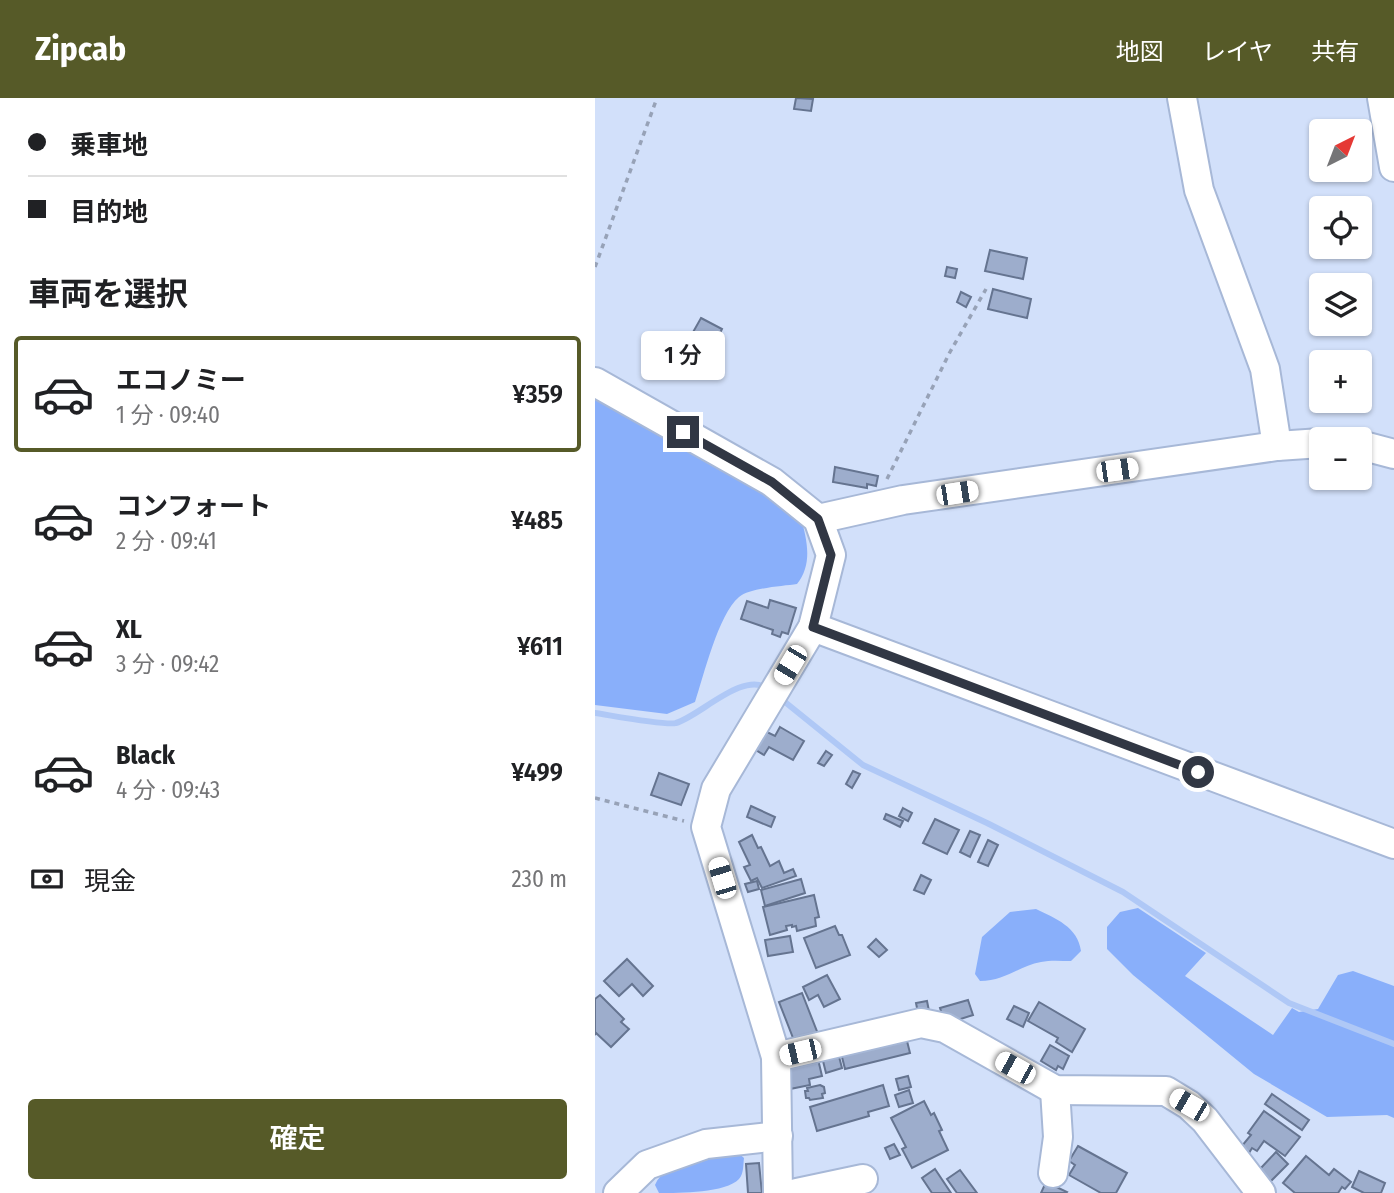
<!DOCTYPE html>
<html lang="ja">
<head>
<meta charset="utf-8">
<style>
  body { margin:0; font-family:"Fira Sans Condensed","Noto Sans JP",sans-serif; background:#f6f6f6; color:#202124; height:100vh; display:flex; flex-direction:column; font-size:26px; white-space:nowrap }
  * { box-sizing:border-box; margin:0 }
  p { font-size:23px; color:#757577 }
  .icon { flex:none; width:38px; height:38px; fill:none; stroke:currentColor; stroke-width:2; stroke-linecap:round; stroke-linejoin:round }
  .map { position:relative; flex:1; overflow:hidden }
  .side { display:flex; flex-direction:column; background:#fff; width:595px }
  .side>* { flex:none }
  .top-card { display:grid; align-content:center; height:154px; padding:0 28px; background:#fff }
  .needle { width:46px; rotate:42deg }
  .buttons { position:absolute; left:714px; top:21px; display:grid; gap:14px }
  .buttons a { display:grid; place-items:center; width:63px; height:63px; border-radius:7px; background:#fff; box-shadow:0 2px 5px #0004; font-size:35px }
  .end { position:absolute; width:32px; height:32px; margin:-16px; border:9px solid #313744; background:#fff; box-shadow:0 0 0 4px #fff }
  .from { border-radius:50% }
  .bubble { position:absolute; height:49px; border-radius:7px; background:#fff; box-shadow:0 2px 5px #0004; font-size:23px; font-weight:600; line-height:49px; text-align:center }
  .car { position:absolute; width:21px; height:42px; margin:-21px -10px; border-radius:9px; box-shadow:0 0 5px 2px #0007; background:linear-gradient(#fff 24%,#345 0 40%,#fff 0 76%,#345 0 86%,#fff 0) }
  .top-card b { display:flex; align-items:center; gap:24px; height:66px; font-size:26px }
  .top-card b+b { border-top:2px solid #e0e0e0 }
  .top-card i { width:18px; height:18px; background:#202124 }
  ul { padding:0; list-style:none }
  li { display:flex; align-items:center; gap:21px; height:116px; margin:0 14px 10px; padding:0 14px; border:4px solid transparent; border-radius:7px }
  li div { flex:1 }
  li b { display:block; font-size:26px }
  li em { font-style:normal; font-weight:600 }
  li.active { border-color:#565a28 }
  li>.icon { width:63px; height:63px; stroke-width:1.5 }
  h2 { padding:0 28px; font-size:32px; line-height:84px }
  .pay { display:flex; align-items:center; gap:18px; height:77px; padding:0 28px; font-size:26px }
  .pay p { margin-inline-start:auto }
  .cta { display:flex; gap:14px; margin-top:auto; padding:14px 28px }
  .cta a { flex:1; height:80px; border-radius:7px; background:#565a28; color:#fff; font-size:28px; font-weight:600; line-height:80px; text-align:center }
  header { display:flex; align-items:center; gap:42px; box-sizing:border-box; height:98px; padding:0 35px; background:#565a28; color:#fff }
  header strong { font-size:33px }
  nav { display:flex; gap:38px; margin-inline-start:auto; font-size:24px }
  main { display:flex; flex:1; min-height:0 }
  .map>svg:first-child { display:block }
  .green { fill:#89affa }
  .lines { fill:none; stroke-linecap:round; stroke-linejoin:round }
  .stream { stroke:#afc8f6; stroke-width:6 }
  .building { fill:#9dadcc; stroke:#657490; stroke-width:2 }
  .minor-casing { stroke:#a7b8d7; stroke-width:32 }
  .path { stroke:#97a2b7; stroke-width:3.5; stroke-dasharray:5 5; stroke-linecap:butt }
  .minor { stroke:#fff; stroke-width:28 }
  .route { stroke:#313744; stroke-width:9 }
</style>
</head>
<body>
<header>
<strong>Zipcab</strong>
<nav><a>地図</a><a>レイヤ</a><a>共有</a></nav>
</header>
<main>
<section class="side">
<div class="top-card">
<b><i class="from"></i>乗車地</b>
<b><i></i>目的地</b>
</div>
<h2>車両を選択</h2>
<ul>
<li class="active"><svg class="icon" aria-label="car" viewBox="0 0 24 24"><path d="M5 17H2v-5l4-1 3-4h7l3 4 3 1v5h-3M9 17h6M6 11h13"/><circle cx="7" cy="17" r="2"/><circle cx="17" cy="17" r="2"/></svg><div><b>エコノミー</b><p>1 分 · 09:40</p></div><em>¥359</em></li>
<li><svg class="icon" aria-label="car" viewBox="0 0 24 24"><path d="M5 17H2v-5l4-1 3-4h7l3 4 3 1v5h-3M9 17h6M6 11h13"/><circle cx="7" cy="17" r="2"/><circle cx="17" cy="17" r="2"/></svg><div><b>コンフォート</b><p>2 分 · 09:41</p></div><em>¥485</em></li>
<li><svg class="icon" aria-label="car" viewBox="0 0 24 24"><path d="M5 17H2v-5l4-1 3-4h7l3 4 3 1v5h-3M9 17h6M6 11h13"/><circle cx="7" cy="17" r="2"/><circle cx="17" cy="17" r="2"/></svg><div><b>XL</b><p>3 分 · 09:42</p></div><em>¥611</em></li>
<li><svg class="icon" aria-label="car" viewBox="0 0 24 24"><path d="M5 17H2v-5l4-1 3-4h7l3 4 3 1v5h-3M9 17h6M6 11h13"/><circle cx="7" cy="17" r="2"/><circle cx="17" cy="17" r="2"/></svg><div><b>Black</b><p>4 分 · 09:43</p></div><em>¥499</em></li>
</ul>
<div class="pay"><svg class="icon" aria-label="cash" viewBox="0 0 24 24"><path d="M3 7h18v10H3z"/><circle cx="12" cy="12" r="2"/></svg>現金<p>230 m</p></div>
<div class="cta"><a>確定</a></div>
</section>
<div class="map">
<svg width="799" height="1095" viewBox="0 0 799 1095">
  <rect width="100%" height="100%" fill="#d2e0fa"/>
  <g class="green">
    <path d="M0,299L160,389L206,420C212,442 218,466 202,486C188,488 155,490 144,499C123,517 109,577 100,604L72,616L0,607Z"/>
    <path d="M543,810L611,855L590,878L678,937L697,910L704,914L723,911L743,877L758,873L799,888V1020L792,1017L732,1019L659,976L538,877L512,851V829L525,814Z"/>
    <path d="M441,811C460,820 483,829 486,853L476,863C466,863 455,862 446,864C424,868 410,883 385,883L380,876L387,839L415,814Z"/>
    <path d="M142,1054L149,1060C148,1067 149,1075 144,1081C131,1095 85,1095 64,1095L60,1087C71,1061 117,1056 142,1054Z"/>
  </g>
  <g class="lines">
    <g class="stream">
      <path d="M185,600L268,667L392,725L528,794L694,905L799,946"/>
      <path d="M0,615C14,617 72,628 81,625C105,618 149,572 173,591"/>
    </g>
  </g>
  <g class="building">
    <path d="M201,0L218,1L216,13L199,11Z"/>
    <path d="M395,152L432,160L428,181L390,173Z"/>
    <path d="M352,169L362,171L360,180L350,178Z"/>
    <path d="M398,191L436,201L432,220L393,211Z"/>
    <path d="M366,194L376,199L371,209L362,204Z"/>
    <path d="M106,220L127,231L115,256L101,250L98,256L88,252Z"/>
    <path d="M240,369L283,378L281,388L272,386V390L238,384Z"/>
    <path d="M175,502L201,510L193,536L187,534L185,539L177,536L178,532L146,521L152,503L173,510Z"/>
    <path d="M185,629L209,643L198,662L174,649L169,657L159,651L170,633L180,638Z"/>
    <path d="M231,653L237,657L229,668L223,665Z"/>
    <path d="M258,673L265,676L257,690L251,686Z"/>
    <path d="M64,675L94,686L86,707L56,697Z"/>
    <path d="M156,708L180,719L176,729L152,719Z"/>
    <path d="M308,710L317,715L313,723L304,718Z"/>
    <path d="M291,716L308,723L305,729L289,721Z"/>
    <path d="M340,721L364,732L352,756L328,745Z"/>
    <path d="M375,733L385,737L375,759L365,754Z"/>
    <path d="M157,737L163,750L166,749L175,768L184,763L189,775L198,771L201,778L167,790L162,780L156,783L149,769L155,767L144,744Z"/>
    <path d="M393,742L403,747L393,768L383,764Z"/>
    <path d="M326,777L336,782L329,796L319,792Z"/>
    <path d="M206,781L210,795L170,808L166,792Z"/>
    <path d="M162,783L164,791L153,794L150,786Z"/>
    <path d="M219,797L224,819L220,820L221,828L202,833L201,828L197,829V827L191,828L192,832L175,837L168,809Z"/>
    <path d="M240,828L244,837H247L255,857L221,870L209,840Z"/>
    <path d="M195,838L198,854L173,858L170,842Z"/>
    <path d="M281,841L292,852L284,859L273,849Z"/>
    <path d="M32,861L58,888L48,898L37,886L24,898L9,883Z"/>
    <path d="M232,877L245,901L229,909L223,897L214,902L208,889Z"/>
    <path d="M207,895L223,936L200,945L184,904Z"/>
    <path d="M5,897L29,921L26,924L34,931L16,949L1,935L0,937V901Z"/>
    <path d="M373,902L378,917L350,926L345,910Z"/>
    <path d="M332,903L335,918L324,920L321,905Z"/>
    <path d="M444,904L490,931L477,954L461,944L463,940L433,923Z"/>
    <path d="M419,908L434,915L428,929L412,921Z"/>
    <path d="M310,935L315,955L250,971L245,951Z"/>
    <path d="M455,947L474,958L468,971L463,968L461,972L446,963Z"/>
    <path d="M242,951L247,970L231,975L226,955Z"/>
    <path d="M222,957L227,978L214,981L215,987L195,991L189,965Z"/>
    <path d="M313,978L316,989L304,992L301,981Z"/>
    <path d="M225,987L229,989L230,995L227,996L228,1000L215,1002L214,1000H211L210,993H213L212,990Z"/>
    <path d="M288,987L294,1008L273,1014L274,1018L222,1033L215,1009Z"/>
    <path d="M314,992L318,1005L304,1009L300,997Z"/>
    <path d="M677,996L714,1022L707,1032L670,1006Z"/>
    <path d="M329,1003L336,1017L339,1015L347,1032L344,1033L353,1052L317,1070L307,1051L311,1049L296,1020Z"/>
    <path d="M669,1013L705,1039L690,1058L669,1043L662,1053L657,1050L654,1055L646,1049L656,1037L653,1035Z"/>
    <path d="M299,1046L305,1057L295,1061L290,1050Z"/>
    <path d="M483,1048L532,1075L521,1095H506L474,1077L480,1067L474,1063Z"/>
    <path d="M681,1054L693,1066L675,1084L664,1072Z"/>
    <path d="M711,1058L734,1077L739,1071L756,1084L750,1091L747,1089L743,1095H700L688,1085Z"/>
    <path d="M164,1065L167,1095H153L151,1066Z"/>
    <path d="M340,1071L356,1095H337L327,1080Z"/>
    <path d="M365,1072L382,1095H362L352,1081Z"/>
    <path d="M764,1073L790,1085L786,1095H769L757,1089Z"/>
    <path d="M451,1084L472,1094L471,1095H446Z"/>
  </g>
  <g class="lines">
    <g class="minor-casing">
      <g id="minor">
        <path d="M587,0L604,92L670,271L682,348"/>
        <path d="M787,0L799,69"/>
        <path d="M0,284L177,384L223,421L236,457L218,529L121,691L111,729L181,959L183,1095"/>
        <path d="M765,347L799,356"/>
        <path d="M223,421L308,402L682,348L726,345"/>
        <path d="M218,529L799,746"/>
        <path d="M181,959L326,925L350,930L460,992L571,993L594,1007L610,1022L666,1095"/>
        <path d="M458,1075L463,1039L460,992"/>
        <path d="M23,1095L52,1067L111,1046L183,1038"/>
        <path d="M202,1095L268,1081"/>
      </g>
    </g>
    <g class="path">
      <path d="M0,169L62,0"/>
      <path d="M292,381L355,254L391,191"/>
      <path d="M0,700L89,723"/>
    </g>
    <use href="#minor" class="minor"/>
  </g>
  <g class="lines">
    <path class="route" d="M88,334L177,384L223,421L236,457L218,529L603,674"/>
  </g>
</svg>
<div class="buttons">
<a><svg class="needle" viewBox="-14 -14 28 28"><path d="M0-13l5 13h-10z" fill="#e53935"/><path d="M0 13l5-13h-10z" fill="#757577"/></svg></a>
<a><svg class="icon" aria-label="locate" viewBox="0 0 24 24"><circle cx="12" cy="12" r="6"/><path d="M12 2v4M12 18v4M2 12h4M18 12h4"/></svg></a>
<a><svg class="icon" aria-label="layers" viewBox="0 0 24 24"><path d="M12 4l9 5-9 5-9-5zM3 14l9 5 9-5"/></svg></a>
<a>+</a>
<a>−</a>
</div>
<i class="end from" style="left:603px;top:674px"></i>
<i class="end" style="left:88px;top:334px"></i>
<div class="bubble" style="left:46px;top:233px;width:84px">1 分</div>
<i class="car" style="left:522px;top:372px;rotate:82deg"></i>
<i class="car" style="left:362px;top:395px;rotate:81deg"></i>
<i class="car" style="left:195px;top:567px;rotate:211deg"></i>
<i class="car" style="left:127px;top:780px;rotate:343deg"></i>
<i class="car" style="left:205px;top:954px;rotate:257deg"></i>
<i class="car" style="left:420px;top:970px;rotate:299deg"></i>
<i class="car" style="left:594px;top:1007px;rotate:300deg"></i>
</div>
</main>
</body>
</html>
